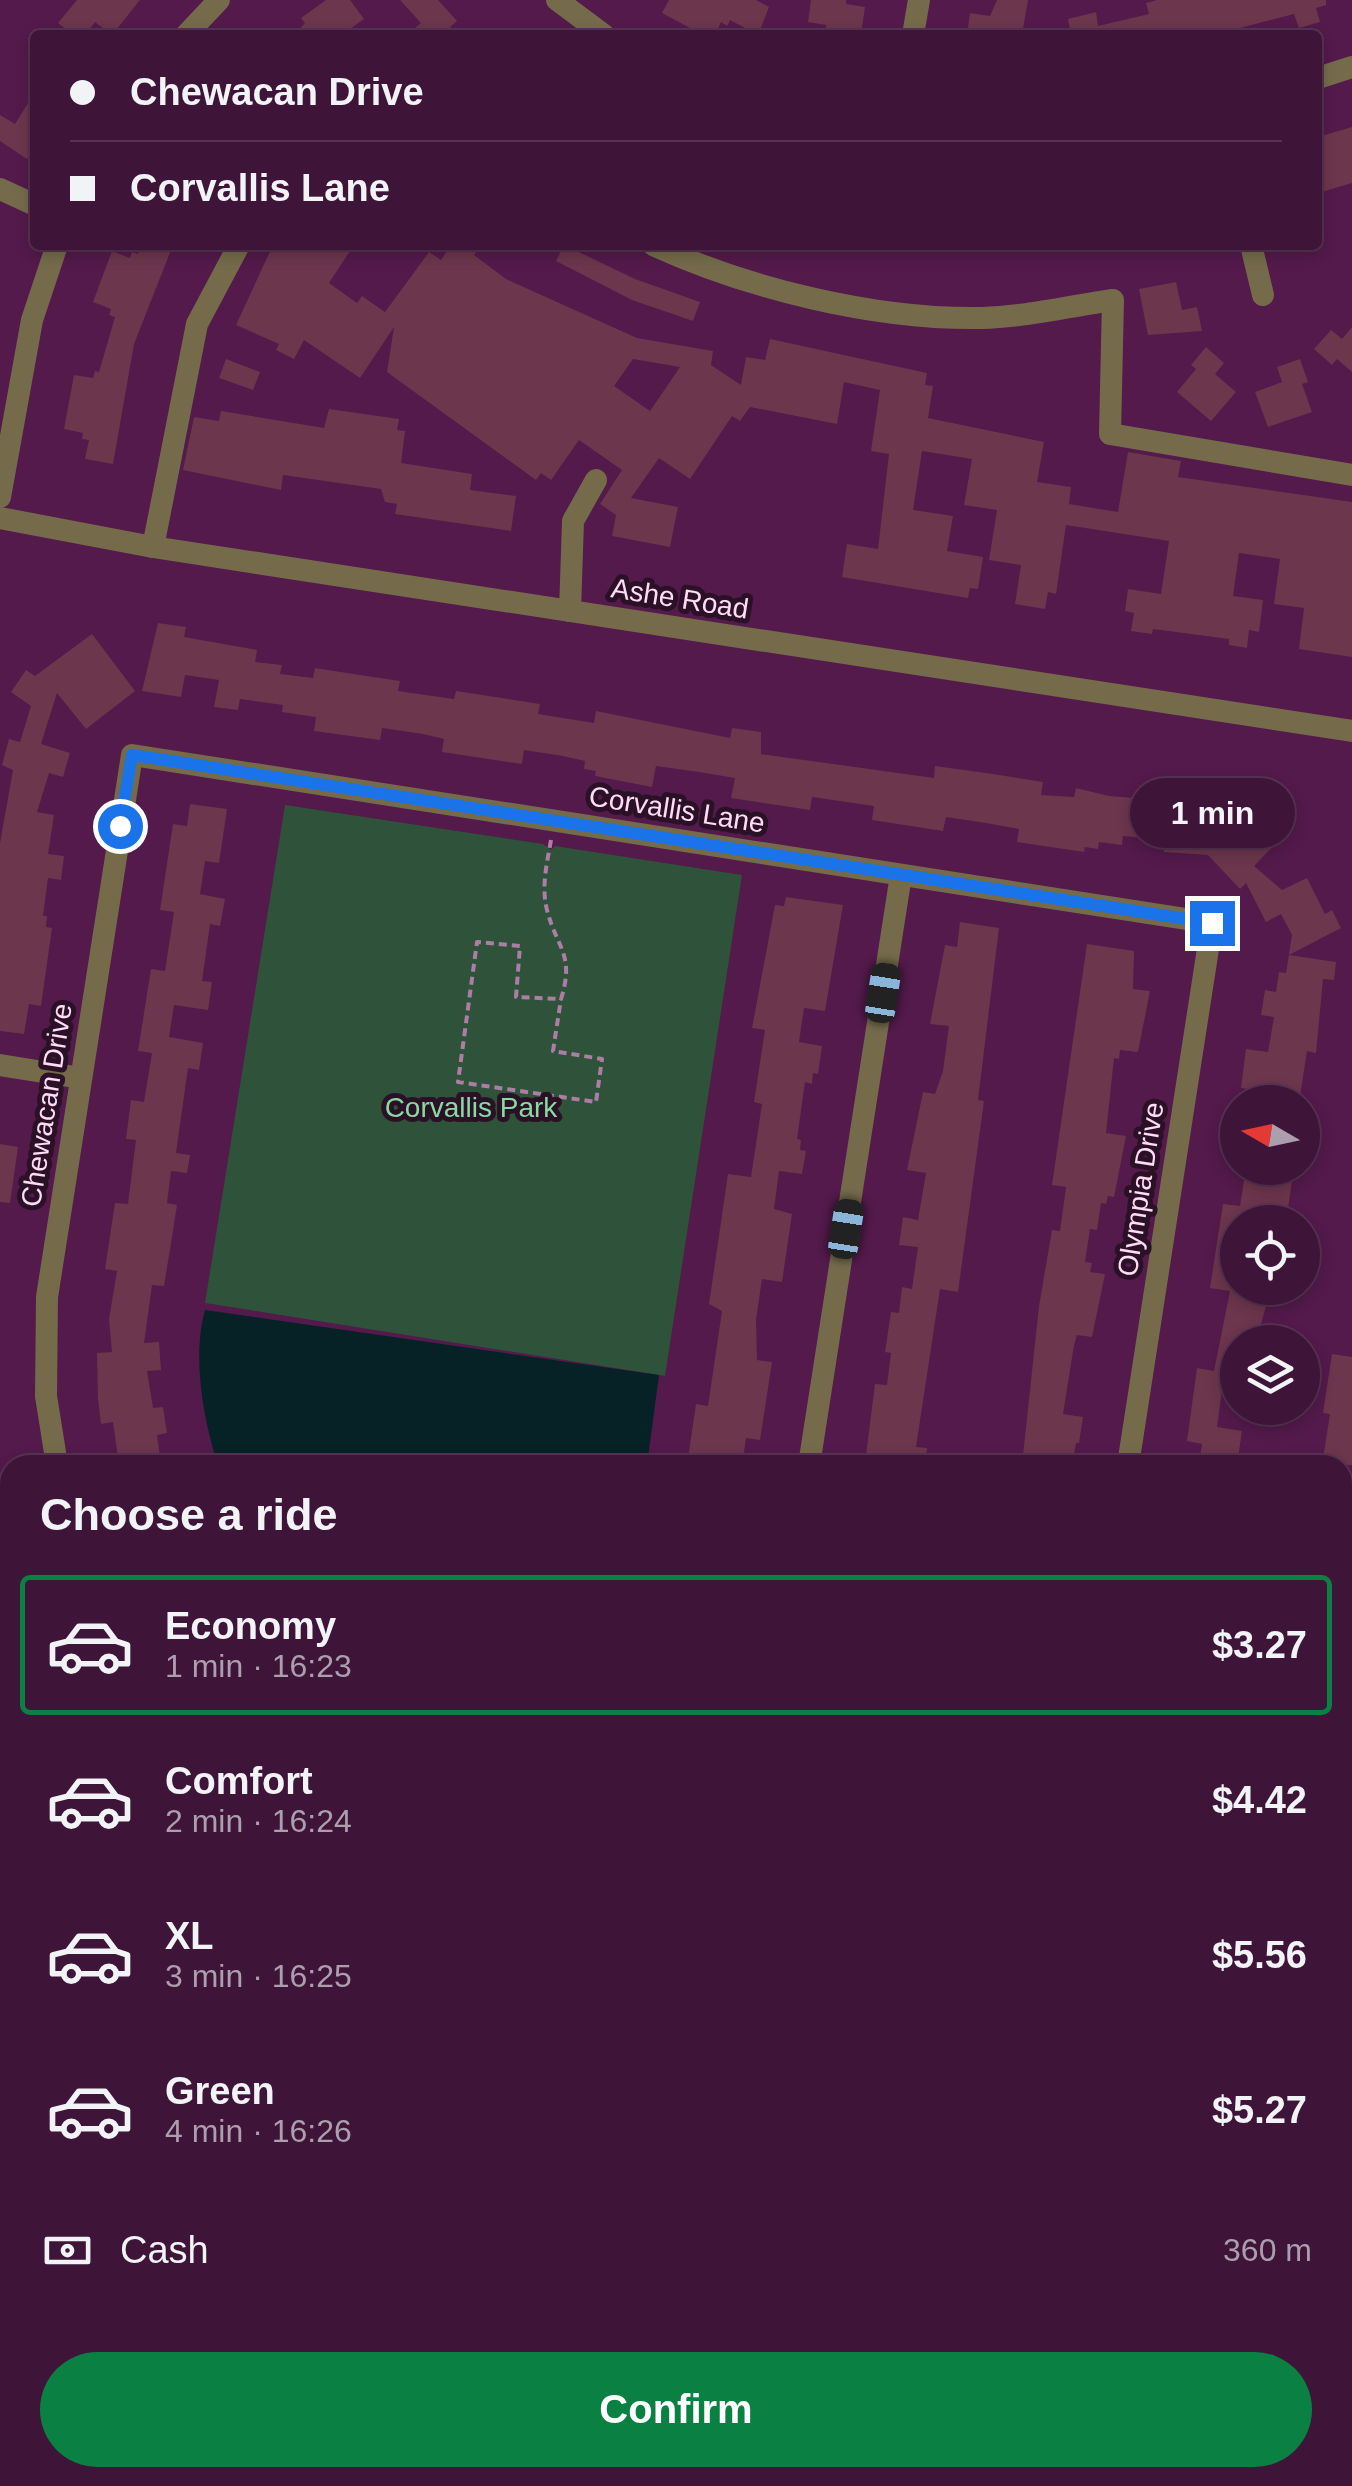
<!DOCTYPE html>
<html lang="en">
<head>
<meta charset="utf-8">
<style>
  body { margin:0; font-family:Arial,sans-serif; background:#451d40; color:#f1f3f6; height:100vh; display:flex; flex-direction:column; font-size:38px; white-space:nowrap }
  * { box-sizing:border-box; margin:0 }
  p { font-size:32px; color:#ad9eae }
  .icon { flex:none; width:55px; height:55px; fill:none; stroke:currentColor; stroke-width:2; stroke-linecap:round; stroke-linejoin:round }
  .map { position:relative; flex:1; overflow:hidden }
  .side { position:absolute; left:0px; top:1455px; width:1352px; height:1032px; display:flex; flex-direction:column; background:#3e1438; border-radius:30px 30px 0 0; box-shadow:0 5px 15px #0003,0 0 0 2px #573353 }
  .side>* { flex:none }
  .top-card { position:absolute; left:30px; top:30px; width:1292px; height:220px; border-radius:10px; box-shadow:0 5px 15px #0003,0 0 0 2px #573353; display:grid; align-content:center; height:220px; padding:0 40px; background:#3e1438 }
  .needle { width:65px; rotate:279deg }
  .tools { position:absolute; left:1220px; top:1085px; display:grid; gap:20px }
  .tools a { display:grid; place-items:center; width:100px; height:100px; border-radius:50%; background:#3e1438; box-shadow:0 5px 15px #0003,0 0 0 2px #573353; font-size:50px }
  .end { position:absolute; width:45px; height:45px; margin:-22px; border:12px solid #1a73e8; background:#fff; box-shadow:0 0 0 5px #fff }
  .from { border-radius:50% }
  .bubble { position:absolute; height:70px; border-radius:35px; background:#3e1438; box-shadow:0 5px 15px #0003,0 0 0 2px #573353; font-size:32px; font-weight:600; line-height:70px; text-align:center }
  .car { position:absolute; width:30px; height:60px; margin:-30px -15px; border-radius:12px; box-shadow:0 0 8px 2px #0007; background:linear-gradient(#222 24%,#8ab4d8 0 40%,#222 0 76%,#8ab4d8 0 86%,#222 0) }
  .top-card b { display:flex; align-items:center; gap:35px; height:95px; font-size:38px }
  .top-card b+b { border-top:2px solid #573353 }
  .top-card i { width:25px; height:25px; background:#f1f3f6 }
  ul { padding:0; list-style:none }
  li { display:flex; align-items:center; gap:30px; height:140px; margin:0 20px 15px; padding:0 20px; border:5px solid transparent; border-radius:10px }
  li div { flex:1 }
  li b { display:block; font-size:38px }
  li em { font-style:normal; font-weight:600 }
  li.on { border-color:#0b8043 }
  li>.icon { width:90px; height:90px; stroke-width:1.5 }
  h2 { padding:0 40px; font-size:45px; line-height:120px }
  .pay { display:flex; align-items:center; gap:25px; height:110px; padding:0 40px; font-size:38px }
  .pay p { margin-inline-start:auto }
  .action { display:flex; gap:20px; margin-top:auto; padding:20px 40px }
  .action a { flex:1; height:115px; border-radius:60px; background:#0b8043; color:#fff; font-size:40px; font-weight:600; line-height:115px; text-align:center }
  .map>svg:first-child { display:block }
  .green { fill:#2e523a }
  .water { fill:#072227 }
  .building { fill:#6c364d; fill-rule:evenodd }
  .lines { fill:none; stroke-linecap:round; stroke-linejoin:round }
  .path { stroke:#ac7ea4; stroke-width:4; stroke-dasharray:8 5; stroke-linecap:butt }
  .minor { stroke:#756b4b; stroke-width:22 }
  .route { stroke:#1a73e8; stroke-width:12 }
  .labels { text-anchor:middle; stroke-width:10; stroke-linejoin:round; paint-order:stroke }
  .street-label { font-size:28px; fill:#ffdbf7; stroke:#2b1126 }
  .park-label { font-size:28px; fill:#88dba3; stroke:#2b1126 }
</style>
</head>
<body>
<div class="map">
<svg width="1352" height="2486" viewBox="0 0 1352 2486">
  <rect width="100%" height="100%" fill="#531a4b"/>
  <path class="green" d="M285,805L543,844L551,850L555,846L742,875L665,1376L205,1303Z"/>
  <path class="water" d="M205,1310L659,1375L647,1465H218C203,1420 192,1356 205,1310Z"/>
  <g class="building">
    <path d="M77,0H140L112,35L95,22L85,35H73L58,23Z"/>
    <path d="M326,0H350L364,19L341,35H294L305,23L301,18Z"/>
    <path d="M400,0H438L457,21L450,27L458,35H407L421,23Z"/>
    <path d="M669,0H756L769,7L758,35L730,20L727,26L721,22L715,35H703L662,13Z"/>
    <path d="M811,0H846V4L865,7L861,35H825L826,25L808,22Z"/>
    <path d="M997,0H1028L1022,35H967L970,13L990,16Z"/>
    <path d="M1157,0H1326V5L1316,8L1320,22L1299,28L1294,14L1232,30L1234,35H1071L1068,19L1096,12L1098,26L1149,14L1146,3Z"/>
    <path d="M35,92V147L27,159L0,141V115L15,124Z"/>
    <path d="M1352,127V183L1318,193V137Z"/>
    <path d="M142,245H173L134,344L113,464L85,459L89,440L82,439L83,433L64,429L74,375L93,378L95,371L99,372L115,317L109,315L111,309L93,302L112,251L130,258L132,252L138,254Z"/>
    <path d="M273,245H354L329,283L357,303L362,296L385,312L429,252L441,260L451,245H481L474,255L506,279L637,338L713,351L711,365L741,385L746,357L765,360L770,339L927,373L925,385L933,386L928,418L1044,442L1037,482L1071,487L1069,504L1118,512L1128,452L1181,461L1178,477L1352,502V657L1299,649L1304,608L1274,604L1280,559L1239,553L1233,596L1263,600L1259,632L1249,630L1247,648L1229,645V639L1153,629L1152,634L1131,631L1134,613L1125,611L1128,589L1161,594L1169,541L1066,525L1056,594L1048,592L1045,609L1015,604L1021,565L989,560L997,510L964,505L972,459L922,451L913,510L953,516L947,551L983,557L978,589L970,588L968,598L842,577L847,544L878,549L889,454L871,451L880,390L844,382L837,424L750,407L740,421L732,416L690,479L659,458L631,498L678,507L670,547L612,536L616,515L600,504L622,470L579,440L551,480L541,473L536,480L387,372L394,327L360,378L304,340L294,359L276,350L279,344L236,325ZM633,359L680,367L650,411L614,386Z"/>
    <path d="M564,245L635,279L700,302L693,321L632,300L556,261Z"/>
    <path d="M1176,282L1182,310L1197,307L1202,331L1148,335L1139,289Z"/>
    <path d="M1352,327V372L1337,359L1332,365L1314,349L1331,330L1342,339Z"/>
    <path d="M1206,347L1224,363L1215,374L1236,392L1211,421L1177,392L1196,369L1191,365Z"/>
    <path d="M226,359L260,372L253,390L219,378Z"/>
    <path d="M1300,359L1308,382L1302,384L1312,412L1268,427L1255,392L1282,382L1277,367Z"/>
    <path d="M329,409L399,419L397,430L405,431L401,463L472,474L470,490L516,496L511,531L395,514L397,504L385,502L381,489L283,475L281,490L183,470L194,417L219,421L221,411L324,428Z"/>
    <path d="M158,623L186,627L184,637L257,650L255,662L282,665L280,674L313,678L315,668L347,673L400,681L398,691L454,699L456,691L540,704L538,714L594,723L596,711L730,738L732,728L761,732V754L934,778L935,766L993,774L1043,782L1041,795L1074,797L1076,788L1109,796L1159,800L1185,806L1184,826L1213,828L1237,804L1276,843L1254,866L1282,890L1307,878L1325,914L1332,910L1341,928L1289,955L1336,962L1334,980L1323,979L1316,1053L1307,1051L1300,1096L1241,1088L1246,1049L1268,1052L1274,1017L1261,1015L1265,990L1276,992L1279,972L1286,973L1292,935L1281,914L1266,922L1246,883L1240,889L1208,855L1164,852L1165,840L1123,836L1122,845L1099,842L1098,849L1085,847L1084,852L1017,842L1019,829L986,823L946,817L943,831L872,820L874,806L812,797L810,810L731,798L735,778L699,772L656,766L652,787L595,776L596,771L584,769L585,761L563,756L524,750L522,764L442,752L444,739L423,734L382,728L380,740L314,731L316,717L282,712L283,705L240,699L238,710L214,707L219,680L185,675L181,697L142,691Z"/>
    <path d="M92,634L135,691L86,729L57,693L41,744L70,753L63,777L49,773L37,812L54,815L48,854L64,856L61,880L48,878L43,916H47L46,927L52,928L41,1006L29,1004L24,1034L0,1031V843L13,770L2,765L9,739L20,742L31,706L11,692L26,670L35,676Z"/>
    <path d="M190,804L227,809L219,863L205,861L200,894L225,899L220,926L210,924L202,981L212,982L208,1010L174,1005L169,1037L203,1043L199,1070L188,1068L176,1153L190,1155L187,1173L171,1171L167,1203L177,1205L173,1231L164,1286L152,1285L144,1343L159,1342L161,1370L147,1371L153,1408L163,1407L167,1433L157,1435L161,1465H119L113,1422L101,1424L98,1399L97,1353L112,1352L109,1319L117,1271L105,1269L115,1203L128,1204L136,1140L126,1139L131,1100L144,1102L152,1053L138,1051L151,969L165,971L174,912L160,910L173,824L187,826Z"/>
    <path d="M786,897L843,905L825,1011L804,1008L799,1042L822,1046L818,1074L813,1073L812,1084L805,1082L797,1139L801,1140L800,1150L806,1151L802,1174L779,1171L774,1209L792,1214L782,1282L762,1279L756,1320L757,1360L772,1362L760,1440L746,1438L742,1465H687L696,1404L708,1406L722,1311L709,1304L728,1174L751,1177L762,1104L754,1102L765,1030L752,1028L775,905L784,906Z"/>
    <path d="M960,922L999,928L978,1100L984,1101L958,1292L940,1289L916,1447L927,1448L925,1465L865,1463L875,1384L887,1385L891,1353L885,1352L891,1312L899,1313L902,1287L912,1289L918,1247L899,1245L903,1217L918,1220L926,1173L907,1170L923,1092L935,1094L943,1071L949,1026L930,1024L945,945L957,947Z"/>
    <path d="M1087,944L1134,951L1133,989L1150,991L1138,1052L1120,1050L1119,1059L1114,1058L1106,1133L1126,1136L1114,1197L1108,1196L1106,1204L1101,1203L1097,1230L1090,1229L1085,1262L1092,1263L1090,1272L1105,1274L1092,1337L1077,1335L1074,1345L1063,1414L1083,1417L1079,1443H1076L1072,1465H1022L1039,1306L1052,1230L1060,1231L1066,1187L1052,1185Z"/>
    <path d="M0,1144L18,1147L10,1203L0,1202Z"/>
    <path d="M1246,1168H1294L1288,1208L1279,1206L1280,1222H1238V1288H1266V1306L1256,1342H1238V1392L1222,1390L1217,1427L1242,1431L1237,1465H1199L1202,1444L1187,1441L1197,1368L1214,1371L1230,1291L1210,1288L1223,1204L1240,1206Z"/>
    <path d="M1332,1354L1352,1357V1465H1322L1330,1414L1323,1413Z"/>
  </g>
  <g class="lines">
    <path class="path" d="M551,840C547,863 541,887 547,910C557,949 575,954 561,999L516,997L520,946L477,942L458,1082L596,1102L602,1059L553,1051L561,999"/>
    <g class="minor">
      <path d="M557,0L604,35"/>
      <path d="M186,35L219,0"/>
      <path d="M913,35L919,0"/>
      <path d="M1318,78L1352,67"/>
      <path d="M0,189L35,205"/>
      <path d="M653,245C749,289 876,320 982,318C1025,317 1070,306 1113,300L1110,434L1352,475"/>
      <path d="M1251,245L1263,295"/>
      <path d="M0,497L32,320L57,245"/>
      <path d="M0,518L153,547L1352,731"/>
      <path d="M153,547L197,324L239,245"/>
      <path d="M570,611L573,521L596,480"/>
      <path d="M0,1065L81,1078"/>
      <path d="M57,1465L46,1396L47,1297L132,755L1212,923L1128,1465"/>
      <path d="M809,1465L901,875"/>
      <path d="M1342,1540L1352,1542"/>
      <path d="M0,1745L10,1757"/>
      <path d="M0,1868L10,1859"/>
      <path d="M1342,2115L1352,2111"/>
      <path d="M0,2160L10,2151"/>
      <path d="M473,2478L526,2486"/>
      <path d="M1319,2478L1323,2486"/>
      <path d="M580,2486L581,2478"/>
    </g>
  </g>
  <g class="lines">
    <path class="route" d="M120,826L132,755L1212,923"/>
  </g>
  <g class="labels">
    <g class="street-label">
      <text transform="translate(680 598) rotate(9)" y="10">Ashe Road</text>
      <text transform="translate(677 809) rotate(9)" y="10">Corvallis Lane</text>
      <text transform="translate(46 1105) rotate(-81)" y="10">Chewacan Drive</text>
      <text transform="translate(1140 1189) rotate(-81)" y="10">Olympia Drive</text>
    </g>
    <g class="park-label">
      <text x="471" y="1117">Corvallis Park</text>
    </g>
  </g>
</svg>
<div class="tools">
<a><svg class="needle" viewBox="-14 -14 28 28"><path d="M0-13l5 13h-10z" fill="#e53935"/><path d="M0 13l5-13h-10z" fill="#ad9eae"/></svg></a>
<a><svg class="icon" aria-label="locate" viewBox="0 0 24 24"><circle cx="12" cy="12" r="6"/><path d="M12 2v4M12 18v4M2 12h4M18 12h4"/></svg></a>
<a><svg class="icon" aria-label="layers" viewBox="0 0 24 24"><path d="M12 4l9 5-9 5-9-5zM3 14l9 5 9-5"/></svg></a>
</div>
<i class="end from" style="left:120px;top:826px"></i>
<i class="end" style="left:1212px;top:923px"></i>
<div class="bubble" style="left:1130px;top:778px;width:165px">1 min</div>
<i class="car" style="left:883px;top:993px;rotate:9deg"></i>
<i class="car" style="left:846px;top:1229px;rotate:9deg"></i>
<div class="top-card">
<b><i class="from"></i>Chewacan Drive</b>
<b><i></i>Corvallis Lane</b>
</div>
<section class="side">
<h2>Choose a ride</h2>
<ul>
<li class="on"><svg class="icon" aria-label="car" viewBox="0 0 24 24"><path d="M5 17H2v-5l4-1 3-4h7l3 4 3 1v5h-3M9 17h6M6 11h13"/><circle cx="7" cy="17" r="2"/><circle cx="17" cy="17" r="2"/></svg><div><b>Economy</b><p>1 min · 16:23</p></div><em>$3.27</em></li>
<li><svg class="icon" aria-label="car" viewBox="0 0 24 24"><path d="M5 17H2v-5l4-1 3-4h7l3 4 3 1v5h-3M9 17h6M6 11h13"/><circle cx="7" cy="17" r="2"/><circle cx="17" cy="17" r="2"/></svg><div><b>Comfort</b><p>2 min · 16:24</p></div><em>$4.42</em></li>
<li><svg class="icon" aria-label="car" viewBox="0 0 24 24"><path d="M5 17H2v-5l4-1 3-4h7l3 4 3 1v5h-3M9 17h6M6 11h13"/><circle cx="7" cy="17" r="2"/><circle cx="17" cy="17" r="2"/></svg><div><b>XL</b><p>3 min · 16:25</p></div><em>$5.56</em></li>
<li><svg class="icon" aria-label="car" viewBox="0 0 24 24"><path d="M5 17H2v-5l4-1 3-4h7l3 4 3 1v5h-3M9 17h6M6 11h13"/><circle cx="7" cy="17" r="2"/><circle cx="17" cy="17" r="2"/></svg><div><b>Green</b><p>4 min · 16:26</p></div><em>$5.27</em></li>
</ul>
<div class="pay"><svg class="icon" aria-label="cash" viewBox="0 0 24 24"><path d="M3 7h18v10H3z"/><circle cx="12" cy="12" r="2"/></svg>Cash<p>360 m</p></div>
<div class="action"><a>Confirm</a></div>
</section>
</div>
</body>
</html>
